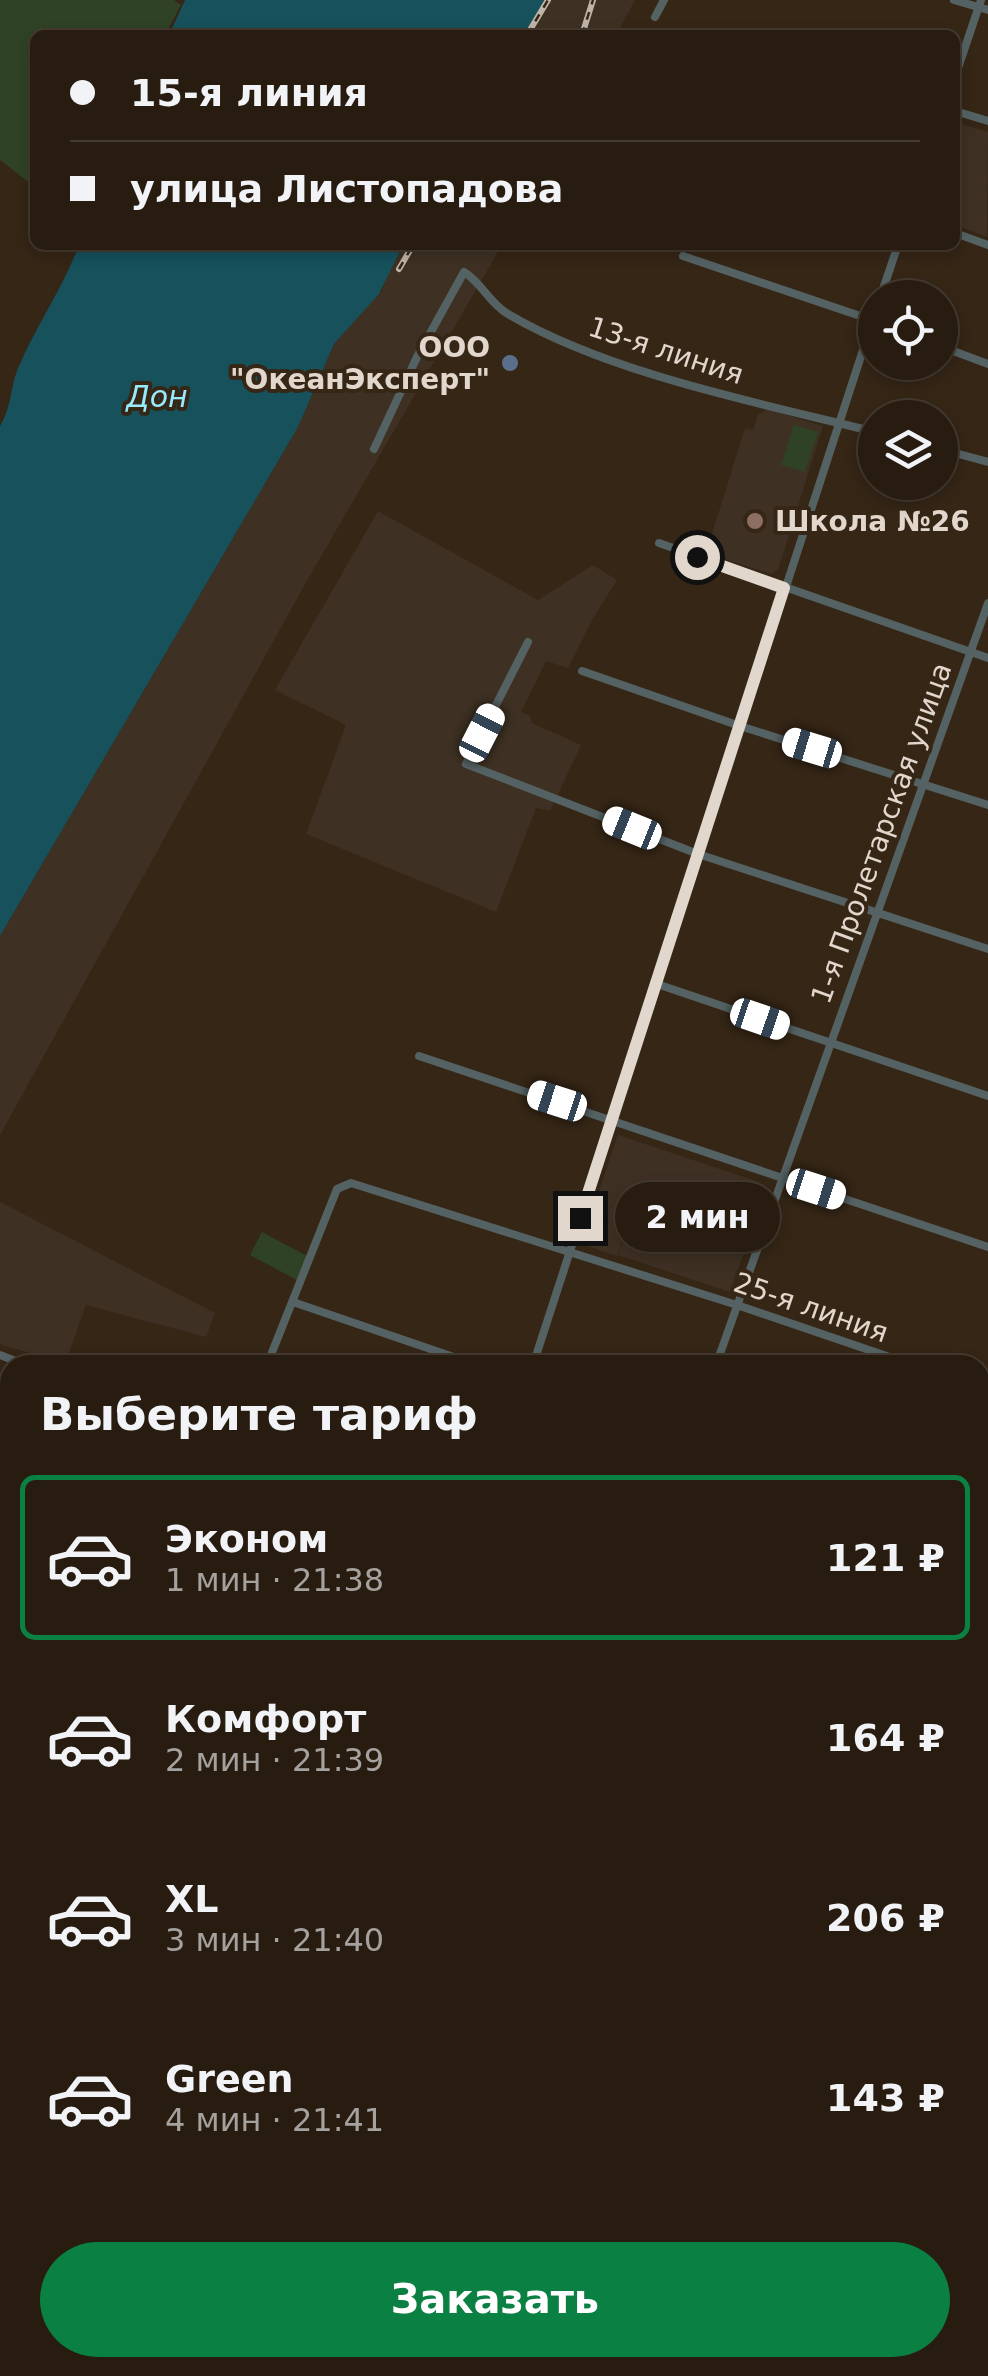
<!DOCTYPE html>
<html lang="ru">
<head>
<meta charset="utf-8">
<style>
  body { margin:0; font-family:"DejaVu Sans",sans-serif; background:#34291e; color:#f1f3f6; height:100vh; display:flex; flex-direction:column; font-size:38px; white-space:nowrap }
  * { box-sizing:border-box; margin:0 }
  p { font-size:32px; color:#a5a19f }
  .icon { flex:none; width:55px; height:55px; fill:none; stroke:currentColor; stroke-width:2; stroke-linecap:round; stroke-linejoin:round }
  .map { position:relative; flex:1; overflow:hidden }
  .drawer { position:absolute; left:0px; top:1355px; width:990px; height:1022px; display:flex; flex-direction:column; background:#281c10; border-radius:30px 30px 0 0; box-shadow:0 5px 15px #0003,0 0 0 2px #443a30 }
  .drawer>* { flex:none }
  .guide { position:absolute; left:30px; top:30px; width:930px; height:220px; border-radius:15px; box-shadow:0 5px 15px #0003,0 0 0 2px #443a30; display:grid; align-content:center; height:220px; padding:0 40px; background:#281c10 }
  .tools { position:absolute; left:858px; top:280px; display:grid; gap:20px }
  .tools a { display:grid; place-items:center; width:100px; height:100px; border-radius:50%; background:#281c10; box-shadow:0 5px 15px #0003,0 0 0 2px #443a30; font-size:50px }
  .end { position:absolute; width:45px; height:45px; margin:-22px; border:12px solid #e2d7cd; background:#111; box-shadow:0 0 0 5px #111 }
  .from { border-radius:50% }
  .bubble { position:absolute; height:70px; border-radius:35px; background:#281c10; box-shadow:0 5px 15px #0003,0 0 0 2px #443a30; font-size:32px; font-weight:700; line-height:70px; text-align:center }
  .car { position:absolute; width:30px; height:60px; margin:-30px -15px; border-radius:12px; box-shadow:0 0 8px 2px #0007; background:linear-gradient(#fff 24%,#345 0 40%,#fff 0 76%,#345 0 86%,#fff 0) }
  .guide b { display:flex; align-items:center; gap:35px; height:95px; font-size:38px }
  .guide b+b { border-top:2px solid #443a30 }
  .guide i { width:25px; height:25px; background:#f1f3f6 }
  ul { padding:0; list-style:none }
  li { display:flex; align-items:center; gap:30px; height:165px; margin:0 20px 15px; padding:0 20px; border:5px solid transparent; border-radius:15px }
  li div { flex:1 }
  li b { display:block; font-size:38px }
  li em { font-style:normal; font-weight:700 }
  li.active { border-color:#0b8043 }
  li>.icon { width:90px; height:90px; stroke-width:1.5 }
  h2 { padding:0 40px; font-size:45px; line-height:120px }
  .button { display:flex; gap:20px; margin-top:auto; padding:20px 40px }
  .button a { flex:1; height:115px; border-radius:60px; background:#0b8043; color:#fff; font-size:40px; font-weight:700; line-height:115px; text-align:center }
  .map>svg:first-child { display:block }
  .industrial { fill:#3e3123 }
  .education { fill:#3e3023 }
  .green { fill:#2f4225 }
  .water { fill:#16515c }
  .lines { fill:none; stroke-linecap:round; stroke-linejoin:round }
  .minor { stroke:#556263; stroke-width:8 }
  .tertiary { stroke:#556263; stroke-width:9 }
  .secondary { stroke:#6d8184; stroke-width:10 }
  .rail-casing { stroke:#bfb4a9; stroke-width:6 }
  .rail { stroke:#352616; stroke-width:2.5; stroke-dasharray:8; stroke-linecap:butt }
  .route { stroke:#e2d7cd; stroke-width:12 }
  .service-dot { fill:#5c6f8a; stroke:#352616; stroke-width:4 }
  .education-dot { fill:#8d6e63; stroke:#352616; stroke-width:4 }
  .labels { text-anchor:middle; stroke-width:8; stroke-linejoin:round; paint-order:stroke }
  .poi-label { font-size:28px; font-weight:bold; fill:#e2d7cd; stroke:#352616; text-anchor:end }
  .street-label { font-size:28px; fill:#e2d7cd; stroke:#352616 }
  .water-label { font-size:30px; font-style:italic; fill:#96eafc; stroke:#352616 }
</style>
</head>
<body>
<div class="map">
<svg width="988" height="2376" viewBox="0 0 988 2376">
  <rect width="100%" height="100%" fill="#352616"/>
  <g class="industrial">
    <path d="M546,0H635L616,35H525Z"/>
    <path d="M955,122L988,132L987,237L955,225Z"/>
    <path d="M403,245H502L309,577L0,1135V936L298,427L334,344L382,290L389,269Z"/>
    <path d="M378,511L538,600L593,565L617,580L592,620L568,668L546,661L521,712L530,716L532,723L581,745L550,811L536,808L496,912L306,834L346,725L275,690Z"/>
    <path d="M599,1191L635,1205L617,1256L582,1244Z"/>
    <path d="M0,1202L215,1313L206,1337L86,1305L65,1364L0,1344Z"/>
  </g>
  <g class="education">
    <path d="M767,409L823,426L778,570L771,574L706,553L745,428L753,430L758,415Z"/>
    <path d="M618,1135L756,1181L752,1193L764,1197L730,1292L618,1255L635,1205L599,1191Z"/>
    <path d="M6,2181L10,2183V2315L0,2312V2199Z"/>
  </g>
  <g class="green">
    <path d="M0,0H174L181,5L165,35H35V187L0,160Z"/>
    <path d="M794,425L818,432L805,472L781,465Z"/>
    <path d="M262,1232L309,1257L297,1280L250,1255Z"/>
  </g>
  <g class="water">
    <path d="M185,0H546L525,35H169Z"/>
    <path d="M79,245H403L379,294L334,344L298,427L0,936V426C12,407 10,386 19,366C37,324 63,288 79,245Z"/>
  </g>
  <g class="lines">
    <g class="minor">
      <path d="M954,0L988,10"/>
      <path d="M655,17L664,0"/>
      <path d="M955,77L981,0"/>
      <path d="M955,111L988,121"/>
      <path d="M955,233L988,245"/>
      <path d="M683,256L875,321"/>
      <path d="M880,298L898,245"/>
      <path d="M940,346L988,364"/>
      <path d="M374,449L417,357L464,272C482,283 490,304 508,314C610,374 760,403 875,432"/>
      <path d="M940,449L988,462"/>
      <path d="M659,543L988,658"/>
      <path d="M528,642L466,764L698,854L988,949"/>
      <path d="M582,671L740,726L988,805"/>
      <path d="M654,983L988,1096"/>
      <path d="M419,1056L988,1247"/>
      <path d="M293,1302L477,1365"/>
      <path d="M0,1355L26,1365"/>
      <path d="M267,1365L337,1189L351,1183L737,1305L913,1365"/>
      <path d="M533,1365L875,313"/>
      <path d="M716,1365L988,603"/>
      <path d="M980,1388L988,1391"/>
      <path d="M0,1509L10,1483"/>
      <path d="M980,1535L988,1537"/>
      <path d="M0,1649L10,1652"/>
      <path d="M0,1796L10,1799"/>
      <path d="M980,1829L988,1831"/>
      <path d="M980,1975L988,1978"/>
      <path d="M0,2135L10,2104"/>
      <path d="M980,2264L988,2267"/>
      <path d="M980,2351L988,2327"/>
      <path d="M455,2368L479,2376"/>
      <path d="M805,2368L829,2376"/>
      <path d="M197,2376L200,2368"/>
      <path d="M354,2376L357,2368"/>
      <path d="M972,2376L974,2368"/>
    </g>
    <g class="tertiary">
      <path d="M980,1681L988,1683"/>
      <path d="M980,2122L988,2125"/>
    </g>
    <g class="secondary">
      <path d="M980,1616L988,1593"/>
      <path d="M728,2376L731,2368"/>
    </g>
    <g class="rail-casing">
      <g id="rail">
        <path d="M527,35L548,0"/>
        <path d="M582,35L593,0"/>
        <path d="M399,269L413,245"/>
      </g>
    </g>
    <use href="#rail" class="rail"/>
  </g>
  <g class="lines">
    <path class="route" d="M580,1218L784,588L697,557"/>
  </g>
  <circle class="service-dot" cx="510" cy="363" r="10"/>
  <circle class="education-dot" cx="755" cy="521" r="10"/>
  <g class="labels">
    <g class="poi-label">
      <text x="490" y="357">ООО<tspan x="490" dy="32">"ОкеанЭксперт"</tspan></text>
      <text x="775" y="531" text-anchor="start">Школа №26</text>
    </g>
    <g class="street-label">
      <text transform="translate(666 350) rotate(18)" y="10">13-я линия</text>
      <text transform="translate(881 833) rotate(-70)" y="10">1-я Пролетарская улица</text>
      <text transform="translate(811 1307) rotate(19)" y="10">25-я линия</text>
    </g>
    <g class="water-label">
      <text x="157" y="407">Дон</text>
    </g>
  </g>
</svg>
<div class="tools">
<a><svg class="icon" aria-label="locate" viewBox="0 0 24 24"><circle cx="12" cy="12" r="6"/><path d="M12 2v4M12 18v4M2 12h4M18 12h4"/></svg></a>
<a><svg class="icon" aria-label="layers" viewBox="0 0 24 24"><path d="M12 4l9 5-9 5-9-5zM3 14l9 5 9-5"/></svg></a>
</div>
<i class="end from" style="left:697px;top:557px"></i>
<i class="end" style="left:580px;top:1218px"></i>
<div class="bubble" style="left:615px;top:1182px;width:165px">2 мин</div>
<i class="car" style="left:482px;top:733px;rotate:27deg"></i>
<i class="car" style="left:812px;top:748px;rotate:287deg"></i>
<i class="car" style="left:632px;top:828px;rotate:292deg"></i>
<i class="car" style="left:760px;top:1019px;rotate:109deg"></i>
<i class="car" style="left:557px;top:1101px;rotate:288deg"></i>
<i class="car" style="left:816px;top:1189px;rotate:108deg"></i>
<div class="guide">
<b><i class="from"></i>15-я линия</b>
<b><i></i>улица Листопадова</b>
</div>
<section class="drawer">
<h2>Выберите тариф</h2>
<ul>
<li class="active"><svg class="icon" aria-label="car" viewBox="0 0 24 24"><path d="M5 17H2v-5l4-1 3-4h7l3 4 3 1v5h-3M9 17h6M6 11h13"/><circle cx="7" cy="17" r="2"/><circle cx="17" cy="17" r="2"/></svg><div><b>Эконом</b><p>1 мин · 21:38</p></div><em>121 ₽</em></li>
<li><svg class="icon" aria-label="car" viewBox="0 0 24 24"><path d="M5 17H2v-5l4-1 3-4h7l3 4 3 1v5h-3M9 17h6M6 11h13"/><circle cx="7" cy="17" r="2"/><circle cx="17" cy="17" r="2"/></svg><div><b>Комфорт</b><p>2 мин · 21:39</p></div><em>164 ₽</em></li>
<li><svg class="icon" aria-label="car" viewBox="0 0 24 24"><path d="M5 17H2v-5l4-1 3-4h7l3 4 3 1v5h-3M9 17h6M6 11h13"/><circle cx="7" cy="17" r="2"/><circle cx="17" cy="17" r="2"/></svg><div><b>XL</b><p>3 мин · 21:40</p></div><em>206 ₽</em></li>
<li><svg class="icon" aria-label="car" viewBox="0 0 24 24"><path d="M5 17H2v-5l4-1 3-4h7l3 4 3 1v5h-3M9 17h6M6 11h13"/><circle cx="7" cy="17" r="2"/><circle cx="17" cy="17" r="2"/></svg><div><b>Green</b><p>4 мин · 21:41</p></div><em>143 ₽</em></li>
</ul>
<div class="button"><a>Заказать</a></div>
</section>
</div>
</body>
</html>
